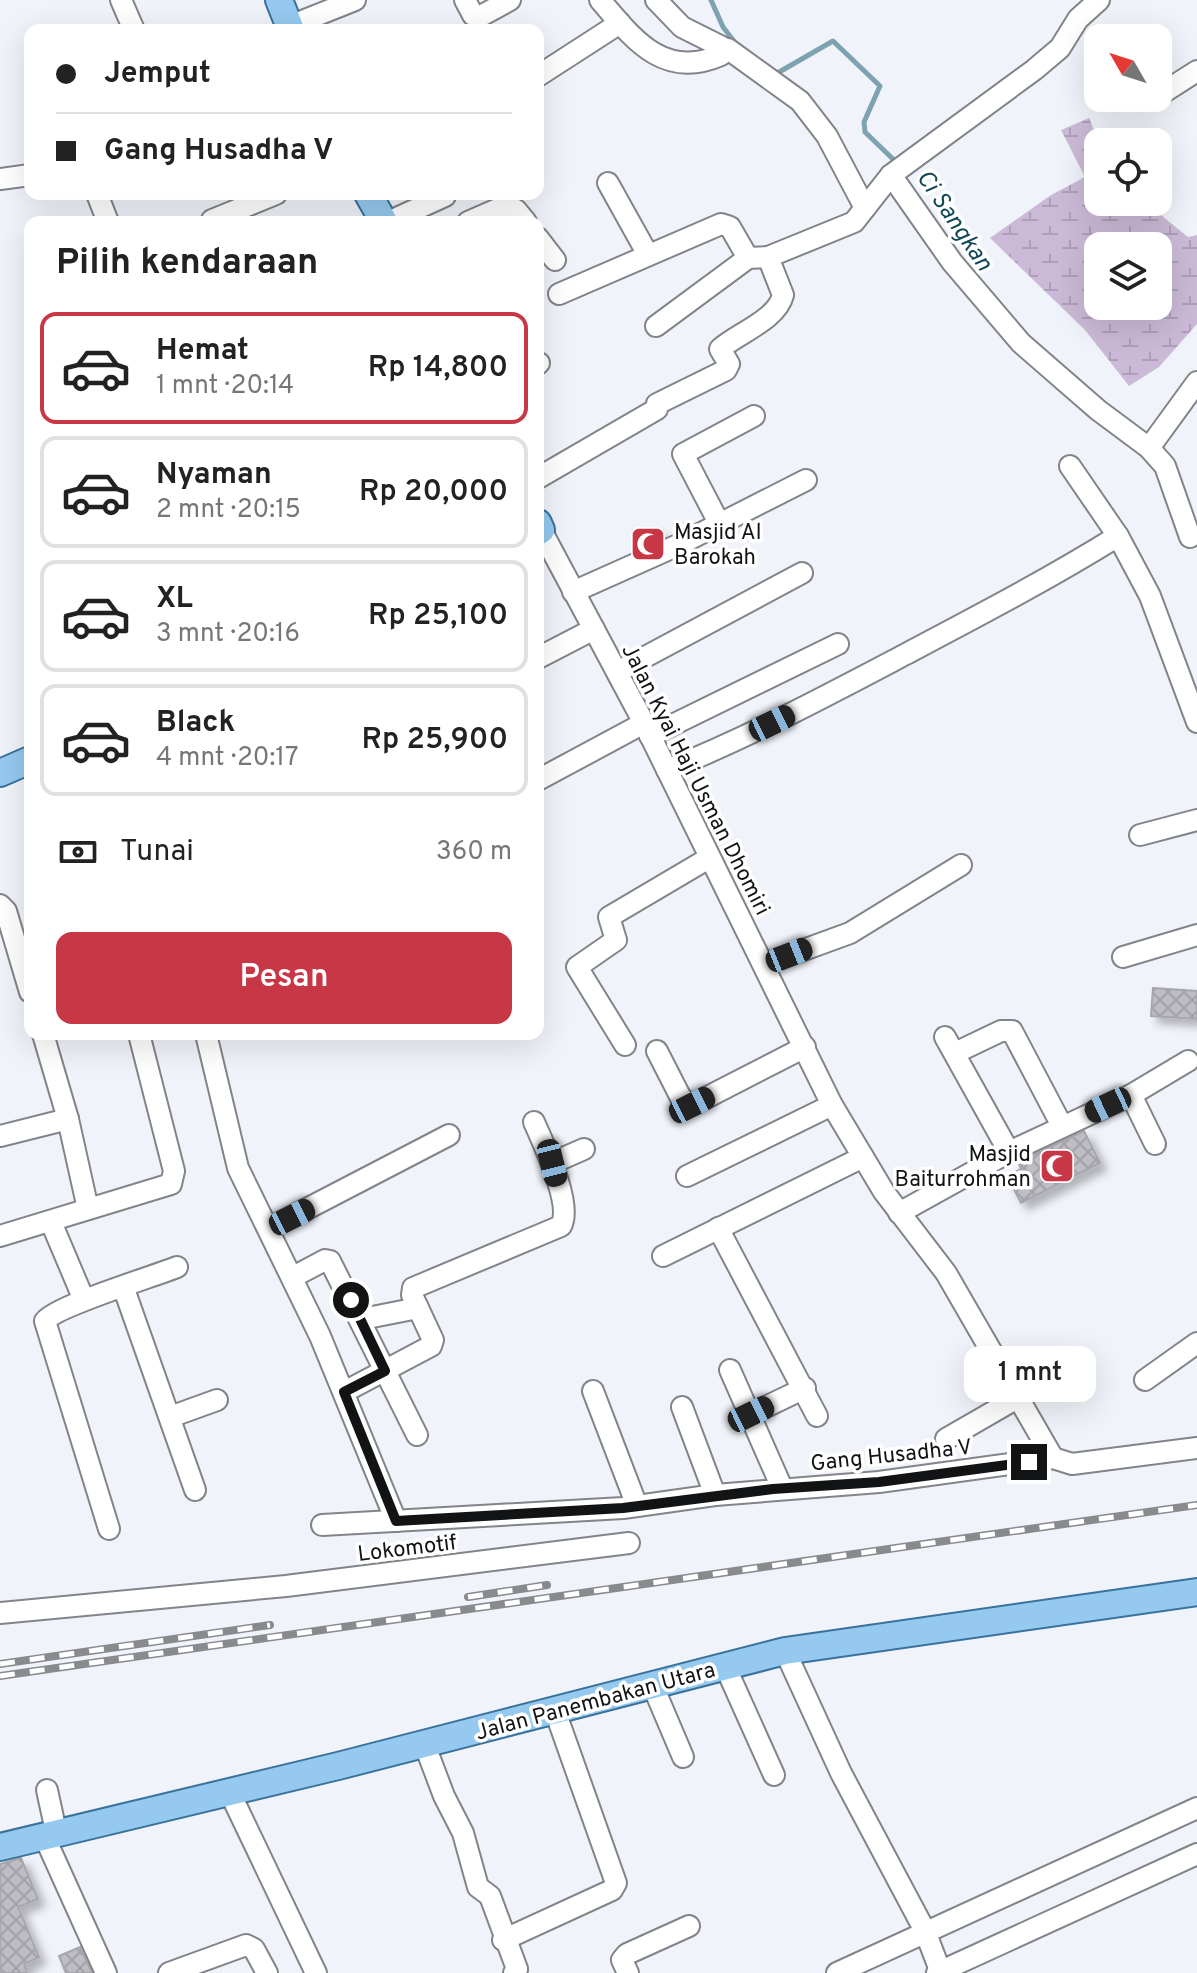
<!DOCTYPE html>
<html lang="id">
<head>
<meta charset="utf-8">
<style>
  body { margin:0; font-family:Overpass,sans-serif; background:#f2f2f2; color:#222; height:100vh; display:flex; flex-direction:column; font-size:30px; white-space:nowrap }
  * { box-sizing:border-box; margin:0 }
  p { font-size:26px; color:#767676 }
  .icon { flex:none; width:44px; height:44px; fill:none; stroke:currentColor; stroke-width:2; stroke-linecap:round; stroke-linejoin:round }
  .map { position:relative; flex:1; overflow:hidden }
  .drawer { position:absolute; left:24px; top:216px; width:520px; height:824px; display:flex; flex-direction:column; background:#fff; border-radius:16px; box-shadow:0 8px 32px #0002 }
  .drawer>* { flex:none }
  .guide { position:absolute; left:24px; top:24px; width:520px; height:176px; border-radius:16px; box-shadow:0 8px 32px #0002; display:grid; align-content:center; height:176px; padding:0 32px; background:#fff }
  .needle { width:52px; rotate:309deg }
  .tools { position:absolute; left:1084px; top:24px; display:grid; gap:16px }
  .tools a { display:grid; place-items:center; width:88px; height:88px; border-radius:16px; background:#fff; box-shadow:0 8px 32px #0002; font-size:40px }
  .end { position:absolute; width:36px; height:36px; margin:-18px; border:10px solid #121315; background:#fff; box-shadow:0 0 0 4px #fff }
  .from { border-radius:50% }
  .bubble { position:absolute; height:56px; border-radius:16px; background:#fff; box-shadow:0 8px 32px #0002; font-size:26px; font-weight:600; line-height:56px; text-align:center }
  .car { position:absolute; width:24px; height:48px; margin:-24px -12px; border-radius:10px; box-shadow:0 0 6px 2px #0007; background:linear-gradient(#222 24%,#8ab4d8 0 40%,#222 0 76%,#8ab4d8 0 86%,#222 0) }
  .guide b { display:flex; align-items:center; gap:28px; height:76px; font-size:30px }
  .guide b+b { border-top:2px solid #e0e0e0 }
  .guide i { width:20px; height:20px; background:#222 }
  ul { padding:0; list-style:none }
  li { display:flex; align-items:center; gap:24px; height:112px; margin:0 16px 12px; padding:0 16px; border:4px solid #e0e0e0; border-radius:16px }
  li div { flex:1 }
  li b { display:block; font-size:30px }
  li em { font-style:normal; font-weight:600 }
  li.on { border-color:#c73745 }
  li>.icon { width:72px; height:72px; stroke-width:1.5 }
  h2 { padding:0 32px; font-size:36px; line-height:96px }
  .pay { display:flex; align-items:center; gap:20px; height:88px; padding:0 32px; font-size:30px }
  .pay p { margin-inline-start:auto }
  .button { display:flex; gap:16px; margin-top:auto; padding:16px 32px }
  .button a { flex:1; height:92px; border-radius:16px; background:#c73745; color:#fff; font-size:32px; font-weight:600; line-height:92px; text-align:center }
  .map>svg:first-child { display:block }
  .wetland { fill:url(#wetland-marsh); fill-rule:evenodd }
  .lines { fill:none; stroke-linecap:round; stroke-linejoin:round }
  .stream { stroke:#7ea3b0; stroke-width:5 }
  .building { fill:url(#building-cross-hatch); stroke:#a7a6ad; stroke-width:2; filter:url(#shadow) }
  .minor-casing { stroke:#818489; stroke-width:24 }
  .major-casing { stroke:#3a729c; stroke-width:30 }
  .minor { stroke:#fff; stroke-width:20 }
  .major { stroke:#95c9ef; stroke-width:26 }
  .rail-casing { stroke:#888a8e; stroke-width:8 }
  .rail { stroke:#fff; stroke-width:5; stroke-dasharray:15; stroke-linecap:butt }
  .route { stroke:#121315; stroke-width:10 }
  .labels { text-anchor:middle; stroke-width:7; stroke-linejoin:round; paint-order:stroke }
  .poi-label { font-size:22px; fill:#121315; stroke:#fff; text-anchor:start }
  .street-label { font-size:22px; fill:#121315; stroke:#fff }
  .water-label { font-size:24px; font-style:italic; fill:#124756; stroke:#fff }
</style>
</head>
<body>
<div class="map">
<svg width="1197" height="1973" viewBox="0 0 1197 1973">
  <defs>
    <pattern id="wetland-marsh" width="20" height="14" patternUnits="userSpaceOnUse" patternTransform="scale(2)"><rect width="20" height="14" fill="#cbbad7"/><path d="M1 5h8M5 5V1M11 12h8M15 12V8" fill="none" stroke="#ad9fb8"/></pattern>
    <pattern id="building-cross-hatch" width="8" height="8" patternUnits="userSpaceOnUse" patternTransform="scale(2)"><rect width="8" height="8" fill="#bebdc4"/><path d="M0 0l8 8M0 8l8-8" fill="none" stroke="#a2a2a8"/></pattern>
    <filter id="shadow"><feDropShadow dx="7" dy="7" stdDeviation="4" flood-color="#0004"/></filter>
  </defs>
  <rect width="100%" height="100%" fill="#f0f3f9"/>
  <path class="wetland" d="M1089,118L1099,142L1098,202H1145L1188,237L1197,235V324L1159,367L1129,386L1085,330L990,238L1051,195L1085,177L1061,130ZM1098,246H1158V306H1098Z"/>
  <g class="lines">
    <g class="stream">
      <path d="M711,0L723,27L736,44"/>
      <path d="M774,75L833,41L880,86L864,122L865,132L897,163"/>
    </g>
  </g>
  <g class="building">
    <path d="M657,528L661,538L636,550L632,539Z"/>
    <path d="M1153,988L1197,991V1019L1151,1016Z"/>
    <path d="M1084,1131L1100,1163L1021,1203L1007,1176L1021,1169L1018,1162Z"/>
    <path d="M21,1858L38,1899L18,1907L39,1957L24,1964L27,1973H0V1864Z"/>
    <path d="M80,1947L92,1973H66L59,1956Z"/>
  </g>
  <g class="lines">
    <g class="minor-casing">
      <g id="minor">
        <path d="M121,0L134,30"/>
        <path d="M465,0L473,15L479,17L510,0"/>
        <path d="M600,0C634,40 664,80 721,55"/>
        <path d="M656,0L682,27L722,47"/>
        <path d="M290,26L355,0"/>
        <path d="M728,49L800,101L827,136L865,208"/>
        <path d="M538,76L620,23"/>
        <path d="M1161,94L1197,71"/>
        <path d="M891,175L952,262L1021,343L1098,410L1149,448L1165,466L1190,537"/>
        <path d="M0,179L30,175"/>
        <path d="M608,183L647,253"/>
        <path d="M97,194L108,222"/>
        <path d="M212,220L276,194"/>
        <path d="M388,222L445,196"/>
        <path d="M468,222L507,205L516,210L526,222"/>
        <path d="M538,238L555,260"/>
        <path d="M559,294L721,224L730,227L748,258"/>
        <path d="M656,326L748,258L768,257L854,222L891,175L1034,70L1060,48L1078,19L1099,0"/>
        <path d="M538,364L539,363"/>
        <path d="M1149,448L1197,382"/>
        <path d="M1070,466L1118,536L1150,596L1197,722"/>
        <path d="M538,478L657,409V404L726,370L729,364L720,349C738,333 777,320 783,295L768,257"/>
        <path d="M719,523L683,454L754,416"/>
        <path d="M541,530L644,723L832,1105L884,1192L946,1273L1053,1458L1072,1464L1197,1448"/>
        <path d="M573,592L676,546L806,480"/>
        <path d="M538,658L594,629"/>
        <path d="M617,672L802,573"/>
        <path d="M650,736L838,644"/>
        <path d="M667,770C749,737 826,696 904,655C976,617 1049,579 1118,536"/>
        <path d="M538,780L644,723"/>
        <path d="M1140,835L1197,820"/>
        <path d="M0,905L6,911L30,992"/>
        <path d="M1123,957L1197,935"/>
        <path d="M765,964L850,933L961,865"/>
        <path d="M43,1034L68,1119L88,1209"/>
        <path d="M206,1034L238,1168L320,1336L396,1521"/>
        <path d="M945,1037L1009,1152"/>
        <path d="M625,1045L577,967L616,940L609,917L709,858"/>
        <path d="M657,1051L681,1098L692,1105L805,1047"/>
        <path d="M955,1053L1001,1031H1012L1062,1126"/>
        <path d="M1131,1095L1155,1144"/>
        <path d="M0,1136L68,1119"/>
        <path d="M552,1163L584,1149"/>
        <path d="M687,1176L832,1105"/>
        <path d="M899,1213L1009,1152L1131,1095L1188,1061"/>
        <path d="M51,1222L84,1300"/>
        <path d="M270,1228L449,1135"/>
        <path d="M718,1228L817,1416"/>
        <path d="M0,1236L171,1184L174,1171L139,1034"/>
        <path d="M663,1256L863,1157"/>
        <path d="M293,1277L325,1260L330,1261L417,1435"/>
        <path d="M124,1289L195,1490"/>
        <path d="M362,1319L418,1308"/>
        <path d="M730,1370L782,1488"/>
        <path d="M1145,1380L1197,1343"/>
        <path d="M593,1391L637,1506"/>
        <path d="M344,1392L431,1346L433,1340L412,1295L413,1288L561,1226C573,1204 544,1145 534,1122"/>
        <path d="M682,1407L715,1495L879,1482L1053,1458"/>
        <path d="M751,1414L805,1388"/>
        <path d="M170,1417L217,1400"/>
        <path d="M946,1439L1019,1397"/>
        <path d="M322,1525L623,1508L715,1495"/>
        <path d="M109,1529L45,1321C56,1306 152,1277 177,1267"/>
        <path d="M0,1613L286,1586L629,1543"/>
        <path d="M785,1651L841,1773L925,1931L941,1973"/>
        <path d="M725,1666L774,1775"/>
        <path d="M652,1684L683,1757"/>
        <path d="M424,1743L444,1796L463,1833L478,1887L490,1896L517,1969L514,1973"/>
        <path d="M47,1790L57,1836"/>
        <path d="M230,1793L316,1973"/>
        <path d="M45,1838L106,1973"/>
        <path d="M503,1940L612,1890L616,1883L555,1711"/>
        <path d="M169,1973L246,1945L254,1949L267,1973"/>
        <path d="M628,1973L622,1960L627,1954L689,1926"/>
        <path d="M837,1973L1197,1808"/>
        <path d="M937,1973L1197,1854"/>
      </g>
    </g>
    <g class="major-casing">
      <g id="major">
        <path d="M279,0L291,30"/>
        <path d="M368,194L384,222"/>
        <path d="M538,523L541,530L538,532"/>
        <path d="M0,773L30,760"/>
        <path d="M0,1847L338,1766L785,1651L1197,1592"/>
      </g>
    </g>
    <use href="#minor" class="minor"/>
    <use href="#major" class="major"/>
    <g class="rail-casing">
      <g id="rail">
        <path d="M468,1597L547,1585"/>
        <path d="M0,1664L270,1625"/>
        <path d="M0,1676L1197,1505"/>
      </g>
    </g>
    <use href="#rail" class="rail"/>
  </g>
  <g class="lines">
    <path class="route" d="M351,1300L385,1371L344,1392L396,1521L623,1508L773,1489L879,1482L1029,1462"/>
  </g>
  <defs>
    <g id="mosque-square" transform="scale(1.8)"><rect x="-9" y="-9" width="18" height="18" rx="4" fill="#c73745" stroke="#fff"/><path d="M3.5-4.9A6 6 0 1 0 3.5 4.9A5 5 0 1 1 3.5-4.9Z" fill="#fff"/></g>
  </defs>
  <g fill-rule="evenodd">
    <use href="#mosque-square" x="648" y="544"/>
    <use href="#mosque-square" x="1057" y="1166"/>
  </g>
  <g class="labels">
    <g class="poi-label">
      <text x="674" y="539">Masjid Al<tspan x="674" dy="25">Barokah</tspan></text>
      <text x="1031" y="1161" text-anchor="end">Masjid<tspan x="1031" dy="25">Baiturrohman</tspan></text>
    </g>
    <g class="street-label">
      <text transform="translate(697 779) rotate(63)" y="8">Jalan Kyai Haji Usman Dhomiri</text>
      <text transform="translate(891 1454) rotate(-6)" y="8">Gang Husadha V</text>
      <text transform="translate(407 1547) rotate(-7)" y="8">Lokomotif</text>
      <text transform="translate(595 1700) rotate(-15)" y="8">Jalan Panembakan Utara</text>
    </g>
    <g class="water-label">
      <text transform="translate(955 220) rotate(56)" y="8">Ci Sangkan</text>
    </g>
  </g>
</svg>
<div class="tools">
<a><svg class="needle" viewBox="-14 -14 28 28"><path d="M0-13l5 13h-10z" fill="#e53935"/><path d="M0 13l5-13h-10z" fill="#767676"/></svg></a>
<a><svg class="icon" aria-label="locate" viewBox="0 0 24 24"><circle cx="12" cy="12" r="6"/><path d="M12 2v4M12 18v4M2 12h4M18 12h4"/></svg></a>
<a><svg class="icon" aria-label="layers" viewBox="0 0 24 24"><path d="M12 4l9 5-9 5-9-5zM3 14l9 5 9-5"/></svg></a>
</div>
<i class="end from" style="left:351px;top:1300px"></i>
<i class="end" style="left:1029px;top:1462px"></i>
<div class="bubble" style="left:964px;top:1346px;width:132px">1 mnt</div>
<i class="car" style="left:772px;top:723px;rotate:64deg"></i>
<i class="car" style="left:789px;top:955px;rotate:68deg"></i>
<i class="car" style="left:692px;top:1105px;rotate:63deg"></i>
<i class="car" style="left:1108px;top:1105px;rotate:245deg"></i>
<i class="car" style="left:552px;top:1163px;rotate:166deg"></i>
<i class="car" style="left:292px;top:1217px;rotate:63deg"></i>
<i class="car" style="left:751px;top:1414px;rotate:64deg"></i>
<div class="guide">
<b><i class="from"></i>Jemput</b>
<b><i></i>Gang Husadha V</b>
</div>
<section class="drawer">
<h2>Pilih kendaraan</h2>
<ul>
<li class="on"><svg class="icon" aria-label="car" viewBox="0 0 24 24"><path d="M5 17H2v-5l4-1 3-4h7l3 4 3 1v5h-3M9 17h6M6 11h13"/><circle cx="7" cy="17" r="2"/><circle cx="17" cy="17" r="2"/></svg><div><b>Hemat</b><p>1 mnt · 20:14</p></div><em>Rp 14,800</em></li>
<li><svg class="icon" aria-label="car" viewBox="0 0 24 24"><path d="M5 17H2v-5l4-1 3-4h7l3 4 3 1v5h-3M9 17h6M6 11h13"/><circle cx="7" cy="17" r="2"/><circle cx="17" cy="17" r="2"/></svg><div><b>Nyaman</b><p>2 mnt · 20:15</p></div><em>Rp 20,000</em></li>
<li><svg class="icon" aria-label="car" viewBox="0 0 24 24"><path d="M5 17H2v-5l4-1 3-4h7l3 4 3 1v5h-3M9 17h6M6 11h13"/><circle cx="7" cy="17" r="2"/><circle cx="17" cy="17" r="2"/></svg><div><b>XL</b><p>3 mnt · 20:16</p></div><em>Rp 25,100</em></li>
<li><svg class="icon" aria-label="car" viewBox="0 0 24 24"><path d="M5 17H2v-5l4-1 3-4h7l3 4 3 1v5h-3M9 17h6M6 11h13"/><circle cx="7" cy="17" r="2"/><circle cx="17" cy="17" r="2"/></svg><div><b>Black</b><p>4 mnt · 20:17</p></div><em>Rp 25,900</em></li>
</ul>
<div class="pay"><svg class="icon" aria-label="cash" viewBox="0 0 24 24"><path d="M3 7h18v10H3z"/><circle cx="12" cy="12" r="2"/></svg>Tunai<p>360 m</p></div>
<div class="button"><a>Pesan</a></div>
</section>
</div>
</body>
</html>
